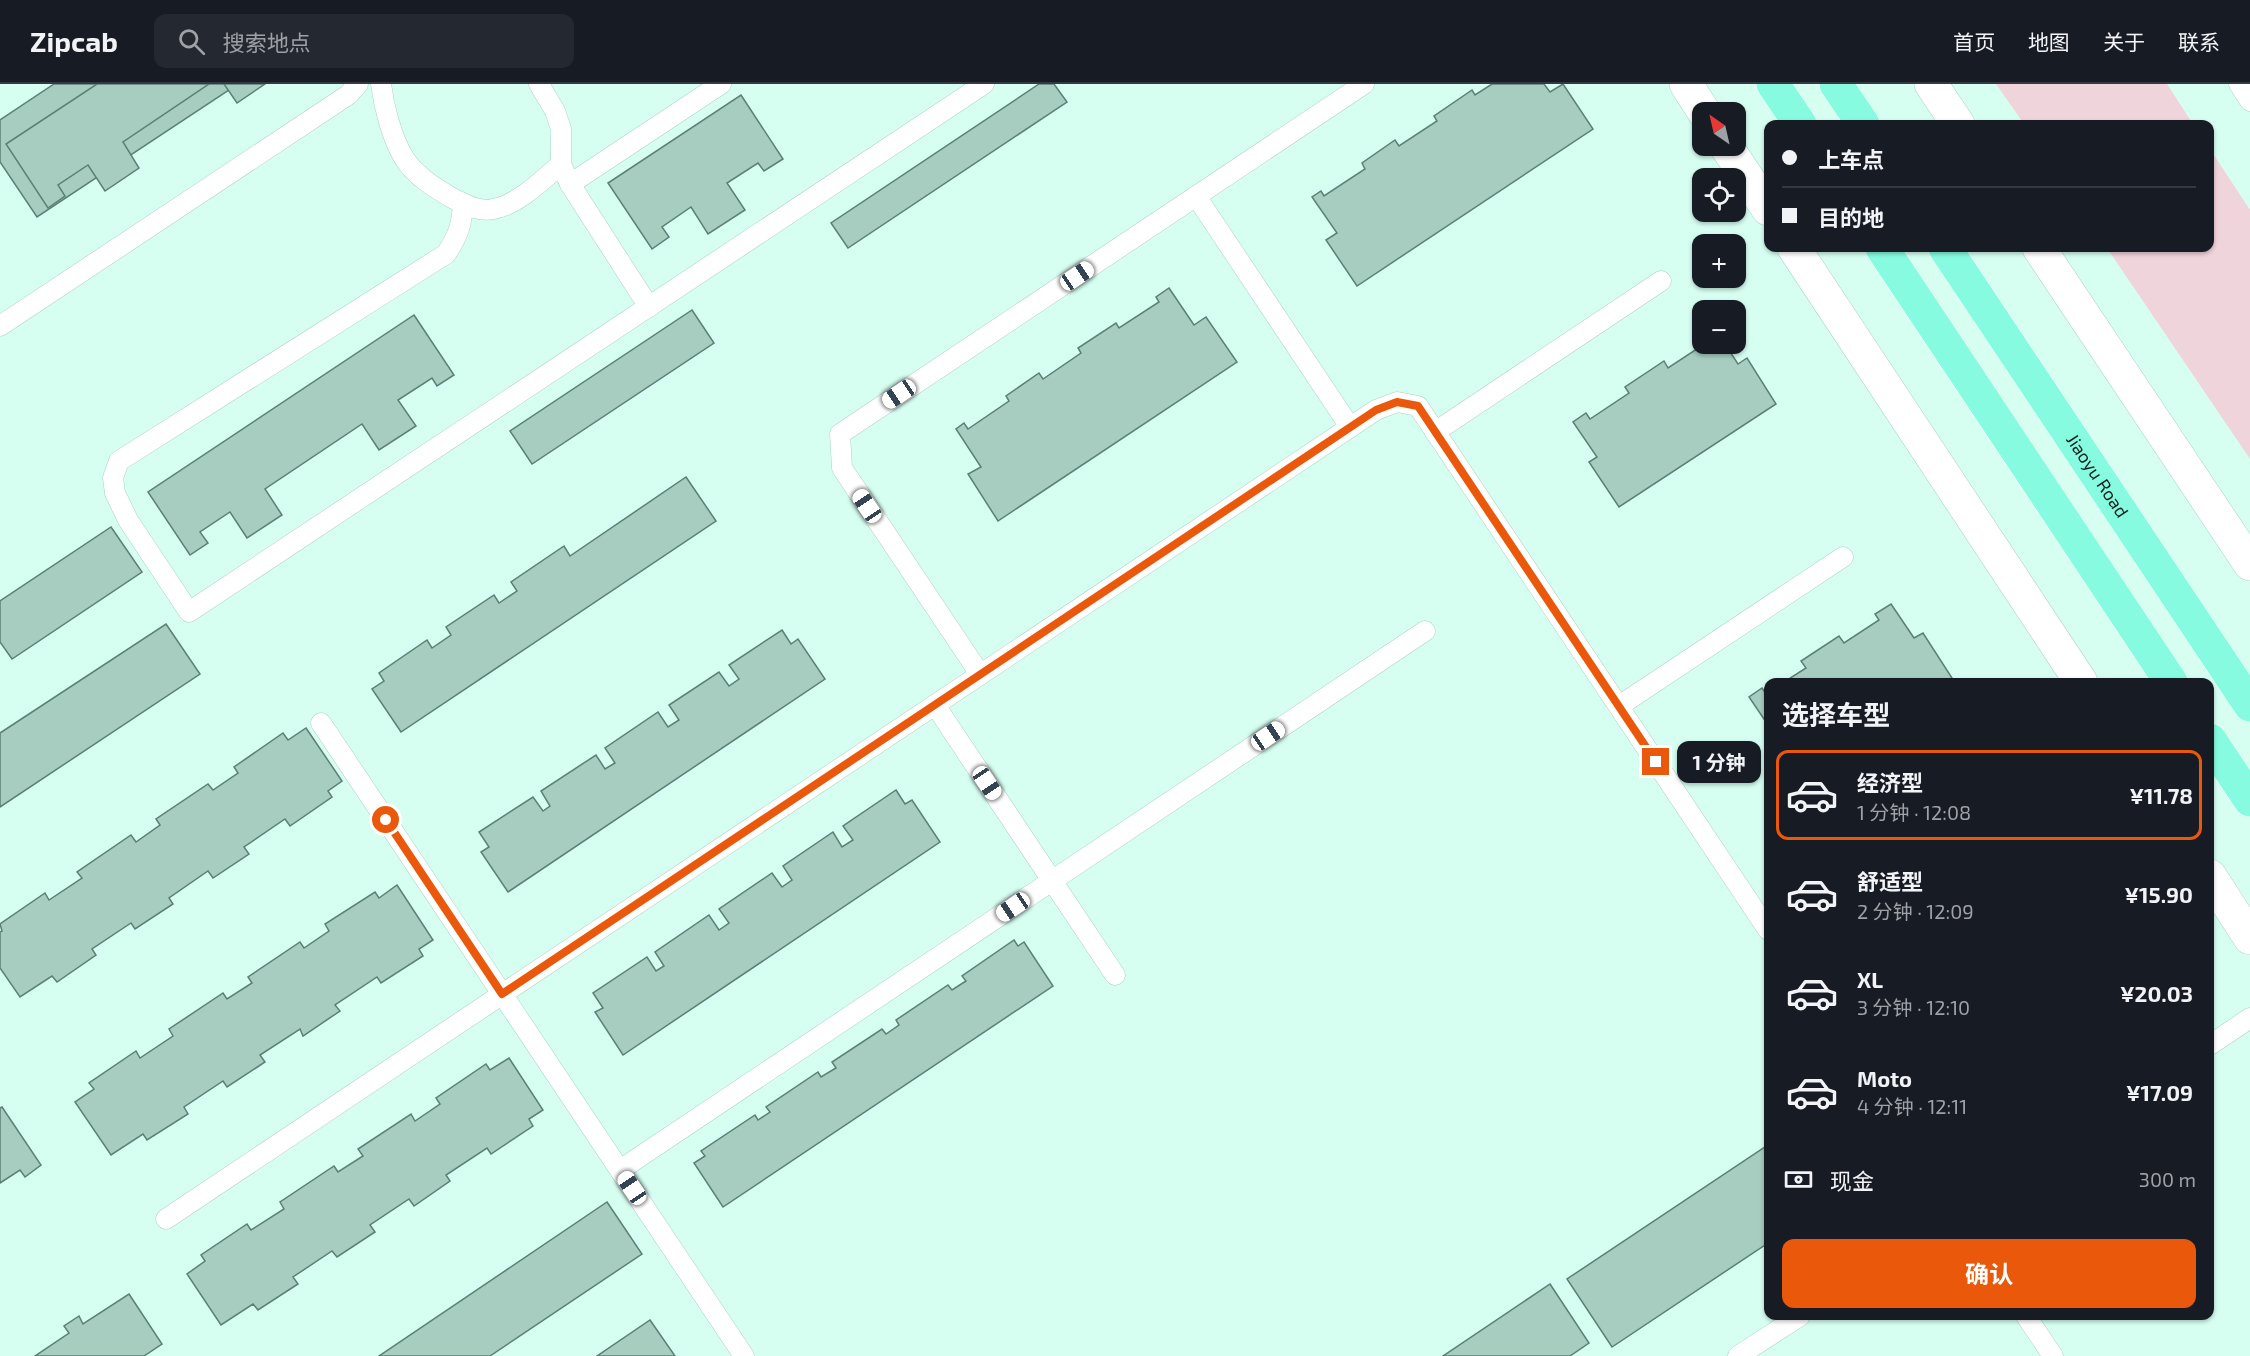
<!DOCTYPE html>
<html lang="zh">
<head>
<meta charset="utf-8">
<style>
  body { margin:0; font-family:"Exo 2","Noto Sans SC",sans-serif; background:#242831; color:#f1f3f6; height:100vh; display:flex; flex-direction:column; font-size:22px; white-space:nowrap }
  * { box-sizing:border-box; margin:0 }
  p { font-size:20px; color:#9ea1a6 }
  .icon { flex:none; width:33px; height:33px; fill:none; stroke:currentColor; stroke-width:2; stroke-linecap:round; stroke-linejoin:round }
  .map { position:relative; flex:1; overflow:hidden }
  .drawer { position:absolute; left:1764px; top:594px; width:450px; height:642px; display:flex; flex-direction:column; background:#171b24; border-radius:12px; box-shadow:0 2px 4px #0004 }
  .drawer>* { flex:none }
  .guide { position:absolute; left:1764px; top:36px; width:450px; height:132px; border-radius:12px; box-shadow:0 2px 4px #0004; display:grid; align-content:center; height:132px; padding:0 18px; background:#171b24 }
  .needle { width:39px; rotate:326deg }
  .fabs { position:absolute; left:1692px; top:18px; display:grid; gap:12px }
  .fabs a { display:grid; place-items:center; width:54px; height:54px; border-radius:12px; background:#171b24; box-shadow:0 2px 4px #0004; font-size:30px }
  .end { position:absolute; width:27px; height:27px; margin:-14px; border:8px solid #ea580c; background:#fff; box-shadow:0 0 0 3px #fff }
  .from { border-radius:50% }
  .bubble { position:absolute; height:42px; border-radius:12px; background:#171b24; box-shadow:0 2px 4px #0004; font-size:20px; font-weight:700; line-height:42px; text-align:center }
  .car { position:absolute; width:18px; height:36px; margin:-18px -9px; border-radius:8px; box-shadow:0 0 4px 2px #0007; background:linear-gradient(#fff 24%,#345 0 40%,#fff 0 76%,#345 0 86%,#fff 0) }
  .guide b { display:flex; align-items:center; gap:21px; height:57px; font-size:22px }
  .guide b+b { border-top:2px solid #363941 }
  .guide i { width:15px; height:15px; background:#f1f3f6 }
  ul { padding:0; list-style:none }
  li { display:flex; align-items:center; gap:18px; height:90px; margin:0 12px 9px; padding:0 6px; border:3px solid transparent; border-radius:12px }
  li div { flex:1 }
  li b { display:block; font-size:22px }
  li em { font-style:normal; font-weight:700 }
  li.current { border-color:#ea580c }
  li>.icon { width:54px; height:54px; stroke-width:1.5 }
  h2 { padding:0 18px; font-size:27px; line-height:72px }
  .pay { display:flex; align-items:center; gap:15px; height:66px; padding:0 18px; font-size:22px }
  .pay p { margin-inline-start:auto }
  .primary-button { display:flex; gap:12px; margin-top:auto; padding:12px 18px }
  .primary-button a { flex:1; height:69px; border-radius:12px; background:#ea580c; color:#fff; font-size:24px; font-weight:700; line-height:69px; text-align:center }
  header { display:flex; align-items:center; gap:36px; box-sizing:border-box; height:84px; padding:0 30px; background:#171b24; border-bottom:2px solid #363941 }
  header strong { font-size:28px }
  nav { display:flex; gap:33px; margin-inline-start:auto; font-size:21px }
  .search { width:420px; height:54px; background:#242831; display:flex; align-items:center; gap:15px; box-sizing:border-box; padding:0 21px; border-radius:12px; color:#9ea1a6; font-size:22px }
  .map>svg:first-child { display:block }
  .green { fill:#f0d4dc }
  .building { fill:#a6cdc0; stroke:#5b7f74; stroke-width:1.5 }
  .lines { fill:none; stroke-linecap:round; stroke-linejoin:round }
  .service-casing { stroke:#abd2c5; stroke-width:21 }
  .minor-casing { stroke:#abd2c5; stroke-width:34 }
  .primary-casing { stroke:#fff; stroke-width:34 }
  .service { stroke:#fff; stroke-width:20 }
  .minor { stroke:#fff; stroke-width:33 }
  .primary { stroke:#86fbe0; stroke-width:33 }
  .route { stroke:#ea580c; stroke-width:8 }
  .labels { text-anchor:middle; stroke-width:4.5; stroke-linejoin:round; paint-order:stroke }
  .street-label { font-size:18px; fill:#12211d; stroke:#d6fff1 }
</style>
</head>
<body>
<header>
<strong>Zipcab</strong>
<div class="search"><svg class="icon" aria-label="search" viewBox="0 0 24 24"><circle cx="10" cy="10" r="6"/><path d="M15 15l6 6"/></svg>搜索地点</div>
<nav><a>首页</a><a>地图</a><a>关于</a><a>联系</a></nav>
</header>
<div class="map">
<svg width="2250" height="1272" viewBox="0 0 2250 1272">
  <rect width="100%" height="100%" fill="#d6fff1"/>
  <g class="green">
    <path d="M1996,0H2167L2193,40H2024Z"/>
    <path d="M2210,65L2250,126V375L2107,164H2210Z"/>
  </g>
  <g class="building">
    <path d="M54,0H238L37,133L0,78V36Z"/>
    <path d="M97,0H209L123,58L139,84L105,107L88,81L58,101L65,112L48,124L6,60Z"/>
    <path d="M224,0H265L237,19Z"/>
    <path d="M1039,0H1054L1067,18L848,164L831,139Z"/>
    <path d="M1492,0H1544L1550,8L1563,0L1593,45L1357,202L1326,156L1337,149L1312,113L1321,107L1324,112L1365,85L1362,79L1395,56L1399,62L1437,37L1434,32L1472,6L1475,11Z"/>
    <path d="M741,11L783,75L764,87L758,79L727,99L745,126L708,150L691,123L662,143L669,153L652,165L608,99Z"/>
    <path d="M1169,204L1194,241L1206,233L1237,278L998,437L968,390L981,383L956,345L964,339L968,345L1009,317L1006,312L1039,289L1043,295L1081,269L1078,264L1116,239L1119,244L1159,218L1156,213Z"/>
    <path d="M692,226L714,259L532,380L510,347Z"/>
    <path d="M414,231L454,291L437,302L432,294L398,316L416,342L379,366L362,340L265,405L282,431L247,454L230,428L200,448L208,459L190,471L148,408Z"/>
    <path d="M1702,253V260H1725L1738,280L1747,274L1776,320L1619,423L1589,378L1597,373L1573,338L1586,329L1590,335L1629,309L1625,303L1664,277L1668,284L1703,261L1699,256Z"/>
    <path d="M686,393L716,437L401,648L372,605L384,597L379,589L427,556L432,564L451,551L446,543L494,511L499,519L517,507L511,498L564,462L570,472Z"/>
    <path d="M111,443L142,488L12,575L0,558V517Z"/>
    <path d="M1891,520L1914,554L1923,549L1952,594L1945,598H1784L1806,584L1801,577L1839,552L1844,559L1879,536L1875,530Z"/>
    <path d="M166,540L200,590L0,723V649Z"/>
    <path d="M782,546L791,560L798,555L825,595L508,808L481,768L489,763L479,748L533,713L543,727L550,722L541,707L596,671L605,685L615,679L605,664L658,628L668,643L679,636L669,621L719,588L729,602L739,595L729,581Z"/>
    <path d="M1762,604L1766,610L1768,608V641L1749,613Z"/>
    <path d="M306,644L342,697L328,707L332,713L290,742L285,735L244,763L249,770L213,794L208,787L169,814L173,820L135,845L131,839L92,865L96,871L57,898L52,892L20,913L0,884V848L2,847L0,840L45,809L49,816L82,794L77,788L131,751L136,758L160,741L156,735L208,700L213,706L238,689L234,683L283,649L288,656Z"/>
    <path d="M896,706L905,720L912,716L940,758L623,971L595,928L603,924L593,909L647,873L656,887L664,882L655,868L709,831L719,846L729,839L719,825L772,789L782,803L792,796L783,782L833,748L842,763L853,756L843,742Z"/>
    <path d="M397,801L433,856L419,865L423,872L381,899L377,893L335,921L340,927L303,952L300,945L260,971L265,978L227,1003L223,997L184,1023L188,1030L147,1056L143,1050L111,1071L75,1018L94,1005L89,999L136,967L140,974L173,952L169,945L223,909L227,915L252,899L248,893L300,858L304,864L329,847L325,840L375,808L379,814Z"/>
    <path d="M1014,856L1018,862L1024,858L1053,902L723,1123L694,1079L705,1072L701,1067L755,1031L758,1036L770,1028L766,1023L818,988L821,993L836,984L832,978L882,945L886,950L899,941L896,936L948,901L952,906L966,897L962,892Z"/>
    <path d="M509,974L543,1026L529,1035L533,1042L491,1070L487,1064L446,1091L450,1097L414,1122L409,1115L370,1141L375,1148L337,1173L332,1167L293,1193L298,1200L258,1226L253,1220L221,1241L187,1190L205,1177L201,1171L247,1140L251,1146L284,1125L280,1118L334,1082L338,1088L363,1072L358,1065L411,1030L415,1037L440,1020L436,1014L486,980L490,986Z"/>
    <path d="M2,1023L41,1081L25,1093L20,1086L0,1099V1024Z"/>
    <path d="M1768,1061V1159L1612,1263L1567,1195Z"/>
    <path d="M607,1118L642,1170L490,1272H379Z"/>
    <path d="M1550,1200L1589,1259L1570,1272H1443Z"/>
    <path d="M129,1210L162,1260L144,1272H35L69,1249L64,1242L79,1232L83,1240Z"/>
    <path d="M650,1236L675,1272H597Z"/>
  </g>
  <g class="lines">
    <g class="service-casing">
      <g id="service">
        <path d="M381,0C384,24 392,54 404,74C415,92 436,105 454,115C467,121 478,128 493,125C516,122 544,95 561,80"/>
        <path d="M539,0L555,27L561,45V80L570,100L649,223"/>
        <path d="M2239,0L2250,17"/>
        <path d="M570,100L721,0"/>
        <path d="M1196,112L1350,343"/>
        <path d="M463,119C462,141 458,152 446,170L119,377L113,394L115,409L128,436L189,528L984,0"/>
        <path d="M0,242L348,11L358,0"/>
        <path d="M1435,348L1661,197"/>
        <path d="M980,590L842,384L840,350L1364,0"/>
        <path d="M935,621L1115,891"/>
        <path d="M1619,622L1843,473"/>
        <path d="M321,639L744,1272"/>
        <path d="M2210,961L2250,934"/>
        <path d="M620,1086L1425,547"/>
        <path d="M166,1135L1376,326L1397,318L1418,322L1768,846"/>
        <path d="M2026,1232L2053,1272"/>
        <path d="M1738,1272L1800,1232"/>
      </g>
    </g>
    <g class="minor-casing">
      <g id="minor">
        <path d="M1686,0L1704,28"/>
        <path d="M1931,0L1958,40"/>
        <path d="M1726,62L1768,125"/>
        <path d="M1794,164L2081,598"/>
        <path d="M2039,164L2250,480"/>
        <path d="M2210,792L2250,854"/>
      </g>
    </g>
    <g class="primary-casing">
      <g id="primary">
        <path d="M1773,0L1800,40"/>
        <path d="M1836,0L1863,40"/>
        <path d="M1882,164L2171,598"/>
        <path id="s1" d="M1945,164L2250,621"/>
        <path d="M2210,656L2250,716"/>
      </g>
    </g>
    <use href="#service" class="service"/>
    <use href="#minor" class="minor"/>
    <use href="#primary" class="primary"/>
  </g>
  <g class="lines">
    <path class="route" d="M386,736L502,910L1376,326L1397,318L1418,322L1656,678"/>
  </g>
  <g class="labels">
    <g class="street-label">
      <text dy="6" stroke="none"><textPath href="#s1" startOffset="274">Jiaoyu Road</textPath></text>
    </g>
  </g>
</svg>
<div class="fabs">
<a><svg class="needle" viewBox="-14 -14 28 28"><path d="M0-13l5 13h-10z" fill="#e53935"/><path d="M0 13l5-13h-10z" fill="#9ea1a6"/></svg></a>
<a><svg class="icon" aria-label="locate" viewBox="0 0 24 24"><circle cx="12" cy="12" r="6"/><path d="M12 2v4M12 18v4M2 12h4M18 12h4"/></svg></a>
<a>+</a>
<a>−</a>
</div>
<i class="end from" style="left:386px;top:736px"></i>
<i class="end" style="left:1656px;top:678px"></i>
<div class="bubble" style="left:1677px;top:657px;width:84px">1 分钟</div>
<i class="car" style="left:1077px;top:192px;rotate:56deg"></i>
<i class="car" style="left:899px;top:310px;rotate:236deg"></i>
<i class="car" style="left:867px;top:422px;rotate:326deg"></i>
<i class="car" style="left:1268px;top:652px;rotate:56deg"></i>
<i class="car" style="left:987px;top:699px;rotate:146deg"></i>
<i class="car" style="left:1013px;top:823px;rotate:236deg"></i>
<i class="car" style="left:632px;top:1104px;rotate:326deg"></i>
<div class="guide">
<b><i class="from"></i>上车点</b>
<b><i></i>目的地</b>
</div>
<section class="drawer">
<h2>选择车型</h2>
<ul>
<li class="current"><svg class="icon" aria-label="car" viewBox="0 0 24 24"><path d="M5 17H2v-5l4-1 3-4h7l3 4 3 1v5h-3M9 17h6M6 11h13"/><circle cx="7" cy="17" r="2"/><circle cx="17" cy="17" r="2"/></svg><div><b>经济型</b><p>1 分钟 · 12:08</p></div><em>¥11.78</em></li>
<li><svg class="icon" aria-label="car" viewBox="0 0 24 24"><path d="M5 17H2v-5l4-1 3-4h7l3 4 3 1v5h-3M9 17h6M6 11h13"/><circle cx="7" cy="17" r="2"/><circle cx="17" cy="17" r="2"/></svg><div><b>舒适型</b><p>2 分钟 · 12:09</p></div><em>¥15.90</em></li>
<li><svg class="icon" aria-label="car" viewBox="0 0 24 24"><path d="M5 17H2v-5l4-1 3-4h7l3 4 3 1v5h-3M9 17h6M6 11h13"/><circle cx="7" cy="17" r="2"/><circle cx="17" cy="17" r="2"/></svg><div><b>XL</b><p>3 分钟 · 12:10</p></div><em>¥20.03</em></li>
<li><svg class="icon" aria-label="car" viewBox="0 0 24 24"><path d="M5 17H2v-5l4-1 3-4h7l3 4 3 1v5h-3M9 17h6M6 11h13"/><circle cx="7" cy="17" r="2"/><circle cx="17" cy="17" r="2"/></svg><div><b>Moto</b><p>4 分钟 · 12:11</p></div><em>¥17.09</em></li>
</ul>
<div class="pay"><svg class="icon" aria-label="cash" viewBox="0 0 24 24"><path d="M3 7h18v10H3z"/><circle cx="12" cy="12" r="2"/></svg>现金<p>300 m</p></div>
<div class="primary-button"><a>确认</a></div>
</section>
</div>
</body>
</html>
